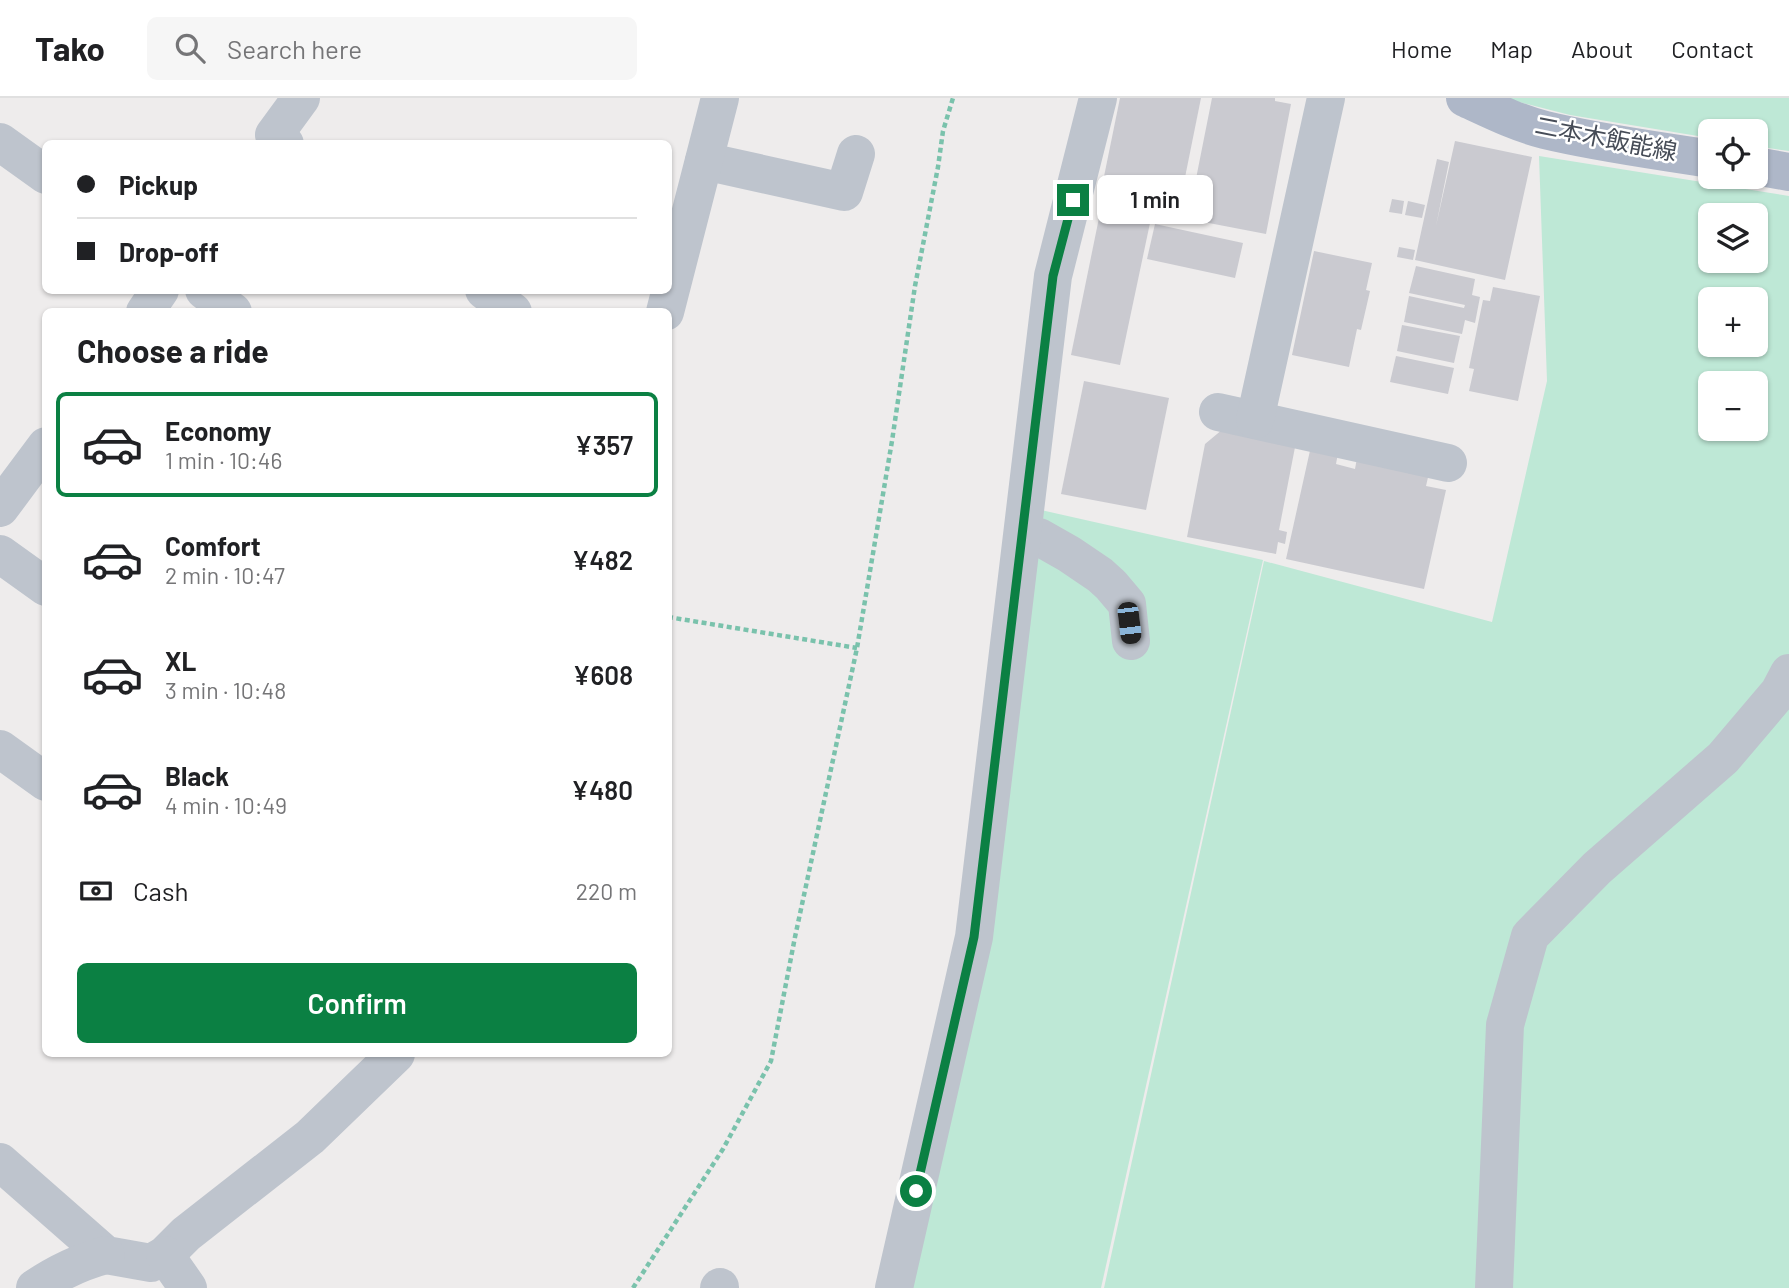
<!DOCTYPE html>
<html lang="en">
<head>
<meta charset="utf-8">
<style>
  body { margin:0; font-family:Barlow,"Noto Sans JP",sans-serif; background:#f6f6f6; color:#202124; height:100vh; display:flex; flex-direction:column; font-size:26px; white-space:nowrap }
  * { box-sizing:border-box; margin:0 }
  p { font-size:23px; color:#757577 }
  .icon { flex:none; width:38px; height:38px; fill:none; stroke:currentColor; stroke-width:2; stroke-linecap:round; stroke-linejoin:round }
  .map { position:relative; flex:1; overflow:hidden }
  .drawer { position:absolute; left:42px; top:210px; width:630px; height:749px; display:flex; flex-direction:column; background:#fff; border-radius:10px; box-shadow:0 2px 5px #0004 }
  .drawer>* { flex:none }
  .banner { position:absolute; left:42px; top:42px; width:630px; height:154px; border-radius:10px; box-shadow:0 2px 5px #0004; display:grid; align-content:center; height:154px; padding:0 35px; background:#fff }
  .tools { position:absolute; left:1698px; top:21px; display:grid; gap:14px }
  .tools a { display:grid; place-items:center; width:70px; height:70px; border-radius:10px; background:#fff; box-shadow:0 2px 5px #0004; font-size:35px }
  .end { position:absolute; width:32px; height:32px; margin:-16px; border:9px solid #0b8043; background:#fff; box-shadow:0 0 0 4px #fff }
  .from { border-radius:50% }
  .bubble { position:absolute; height:49px; border-radius:10px; background:#fff; box-shadow:0 2px 5px #0004; font-size:23px; font-weight:600; line-height:49px; text-align:center }
  .car { position:absolute; width:21px; height:42px; margin:-21px -10px; border-radius:9px; box-shadow:0 0 5px 2px #0007; background:linear-gradient(#222 24%,#8ab4d8 0 40%,#222 0 76%,#8ab4d8 0 86%,#222 0) }
  .banner b { display:flex; align-items:center; gap:24px; height:66px; font-size:26px }
  .banner b+b { border-top:2px solid #e0e0e0 }
  .banner i { width:18px; height:18px; background:#202124 }
  ul { padding:0; list-style:none }
  li { display:flex; align-items:center; gap:21px; height:105px; margin:0 14px 10px; padding:0 21px; border:4px solid transparent; border-radius:10px }
  li div { flex:1 }
  li b { display:block; font-size:26px }
  li em { font-style:normal; font-weight:600 }
  li.active { border-color:#0b8043 }
  li>.icon { width:63px; height:63px; stroke-width:1.5 }
  h2 { padding:0 35px; font-size:32px; line-height:84px }
  .pay { display:flex; align-items:center; gap:18px; height:77px; padding:0 35px; font-size:26px }
  .pay p { margin-inline-start:auto }
  .action { display:flex; gap:14px; margin-top:auto; padding:14px 35px }
  .action a { flex:1; height:80px; border-radius:10px; background:#0b8043; color:#fff; font-size:28px; font-weight:600; line-height:80px; text-align:center }
  header { display:flex; align-items:center; gap:42px; box-sizing:border-box; height:98px; padding:0 35px; background:#fff; border-bottom:2px solid #e0e0e0 }
  header strong { font-size:33px }
  nav { display:flex; gap:38px; margin-inline-start:auto; font-size:24px }
  .search { width:490px; height:63px; background:#f6f6f6; display:flex; align-items:center; gap:18px; box-sizing:border-box; padding:0 24px; border-radius:10px; color:#757577; font-size:26px }
  .map>svg:first-child { display:block }
  .green { fill:#bee8d6; fill-rule:evenodd }
  .building { fill:#cacad0 }
  .lines { fill:none; stroke-linecap:round; stroke-linejoin:round }
  .path { stroke:#7ac2ac; stroke-width:4.5; stroke-dasharray:5 3.5; stroke-linecap:butt }
  .minor { stroke:#bec4cd; stroke-width:38 }
  .major { stroke:#aeb7c8; stroke-width:38 }
  .route { stroke:#0b8043; stroke-width:9 }
  .labels { text-anchor:middle; stroke-width:5; stroke-linejoin:round; paint-order:stroke }
  .street-label { font-size:24px; fill:#464c57; stroke:#fff }
</style>
</head>
<body>
<header>
<strong>Tako</strong>
<div class="search"><svg class="icon" aria-label="search" viewBox="0 0 24 24"><circle cx="10" cy="10" r="6"/><path d="M15 15l6 6"/></svg>Search here</div>
<nav><a>Home</a><a>Map</a><a>About</a><a>Contact</a></nav>
</header>
<div class="map">
<svg width="1789" height="1190" viewBox="0 0 1789 1190">
  <rect width="100%" height="100%" fill="#eeecec"/>
  <g class="green">
    <path d="M1503,0H1789V53L1755,48V33H1710V40L1570,17Z"/>
    <path d="M1539,58L1789,98V1190H1104L1264,463L1492,524L1547,283ZM1710,117H1755V163H1710ZM1710,201H1755V247H1710ZM1710,285H1755V331H1710Z"/>
    <path d="M1041,412L1263,462L1101,1190H910Z"/>
  </g>
  <g class="building">
    <path d="M1120,0H1201L1177,119L1099,103Z"/>
    <path d="M1212,0H1275V3L1291,6L1266,136L1188,121Z"/>
    <path d="M1455,43L1532,59L1505,182L1415,162L1437,61L1449,64L1436,128Z"/>
    <path d="M1392,101L1404,103L1402,116L1389,114Z"/>
    <path d="M1408,103L1425,107L1422,120L1405,117Z"/>
    <path d="M1100,115L1150,125L1120,267L1071,257Z"/>
    <path d="M1155,126L1243,145L1235,180L1147,161Z"/>
    <path d="M1399,149L1415,152L1413,162L1397,159Z"/>
    <path d="M1314,153L1372,165L1366,192L1370,193L1361,232L1357,231L1349,269L1292,257Z"/>
    <path d="M1416,168L1475,181L1472,197L1480,199L1475,225L1465,222L1462,236L1404,224L1409,198L1464,210L1465,207L1409,195Z"/>
    <path d="M1493,189L1540,198L1518,303L1469,293L1474,271L1469,270L1483,202L1490,203Z"/>
    <path d="M1402,227L1460,238L1454,265L1397,253Z"/>
    <path d="M1396,258L1454,270L1448,296L1390,284Z"/>
    <path d="M1084,283L1169,300L1146,412L1061,396Z"/>
    <path d="M1223,331L1296,344L1279,432L1287,434L1285,446L1278,444L1276,456L1187,439L1205,346Z"/>
    <path d="M1311,348L1338,355L1336,366L1355,371L1357,360L1429,375L1426,388L1446,392L1424,491L1286,461Z"/>
  </g>
  <g class="lines">
    <g class="path">
      <path d="M668,519L857,550"/>
      <path d="M633,1190L723,1051L771,963L795,839L857,550L892,343L915,188L938,69L943,33L953,0"/>
    </g>
    <g class="minor">
      <path d="M0,44L46,77"/>
      <path d="M285,46L274,37L301,0"/>
      <path d="M704,63L844,94L856,56"/>
      <path d="M204,192L233,214"/>
      <path d="M484,192L513,214"/>
      <path d="M145,214L160,192"/>
      <path d="M665,214L720,0"/>
      <path d="M1218,314L1448,365"/>
      <path d="M1255,322L1326,0"/>
      <path d="M0,410L46,348"/>
      <path d="M1023,437L1039,439L1069,456L1100,477L1111,487L1127,506L1131,543"/>
      <path d="M0,456L46,489"/>
      <path d="M0,651L46,684"/>
      <path d="M0,1064L106,1157L151,1165L165,1157L186,1136L310,1039L396,956"/>
      <path d="M165,1157L188,1190"/>
      <path d="M35,1190C57,1175 80,1164 106,1157"/>
      <path d="M719,1190L720,1189"/>
      <path d="M894,1190L974,839L1053,178L1098,0"/>
      <path d="M1494,1190L1505,927L1530,838L1597,770L1723,660L1779,594L1789,575"/>
    </g>
    <g class="major">
      <path d="M1465,0C1491,12 1517,25 1545,32C1599,45 1655,52 1710,61"/>
      <path d="M1755,68L1789,74"/>
    </g>
  </g>
  <g class="lines">
    <path class="route" d="M916,1093L974,839L1053,178L1073,102"/>
  </g>
  <g class="labels">
    <g class="street-label">
      <text transform="translate(1606 41) rotate(11)" y="8">二本木飯能線</text>
    </g>
  </g>
</svg>
<div class="tools">
<a><svg class="icon" aria-label="locate" viewBox="0 0 24 24"><circle cx="12" cy="12" r="6"/><path d="M12 2v4M12 18v4M2 12h4M18 12h4"/></svg></a>
<a><svg class="icon" aria-label="layers" viewBox="0 0 24 24"><path d="M12 4l9 5-9 5-9-5zM3 14l9 5 9-5"/></svg></a>
<a>+</a>
<a>−</a>
</div>
<i class="end from" style="left:916px;top:1093px"></i>
<i class="end" style="left:1073px;top:102px"></i>
<div class="bubble" style="left:1097px;top:77px;width:116px">1 min</div>
<i class="car" style="left:1129px;top:525px;rotate:173deg"></i>
<div class="banner">
<b><i class="from"></i>Pickup</b>
<b><i></i>Drop-off</b>
</div>
<section class="drawer">
<h2>Choose a ride</h2>
<ul>
<li class="active"><svg class="icon" aria-label="car" viewBox="0 0 24 24"><path d="M5 17H2v-5l4-1 3-4h7l3 4 3 1v5h-3M9 17h6M6 11h13"/><circle cx="7" cy="17" r="2"/><circle cx="17" cy="17" r="2"/></svg><div><b>Economy</b><p>1 min · 10:46</p></div><em>¥357</em></li>
<li><svg class="icon" aria-label="car" viewBox="0 0 24 24"><path d="M5 17H2v-5l4-1 3-4h7l3 4 3 1v5h-3M9 17h6M6 11h13"/><circle cx="7" cy="17" r="2"/><circle cx="17" cy="17" r="2"/></svg><div><b>Comfort</b><p>2 min · 10:47</p></div><em>¥482</em></li>
<li><svg class="icon" aria-label="car" viewBox="0 0 24 24"><path d="M5 17H2v-5l4-1 3-4h7l3 4 3 1v5h-3M9 17h6M6 11h13"/><circle cx="7" cy="17" r="2"/><circle cx="17" cy="17" r="2"/></svg><div><b>XL</b><p>3 min · 10:48</p></div><em>¥608</em></li>
<li><svg class="icon" aria-label="car" viewBox="0 0 24 24"><path d="M5 17H2v-5l4-1 3-4h7l3 4 3 1v5h-3M9 17h6M6 11h13"/><circle cx="7" cy="17" r="2"/><circle cx="17" cy="17" r="2"/></svg><div><b>Black</b><p>4 min · 10:49</p></div><em>¥480</em></li>
</ul>
<div class="pay"><svg class="icon" aria-label="cash" viewBox="0 0 24 24"><path d="M3 7h18v10H3z"/><circle cx="12" cy="12" r="2"/></svg>Cash<p>220 m</p></div>
<div class="action"><a>Confirm</a></div>
</section>
</div>
</body>
</html>
